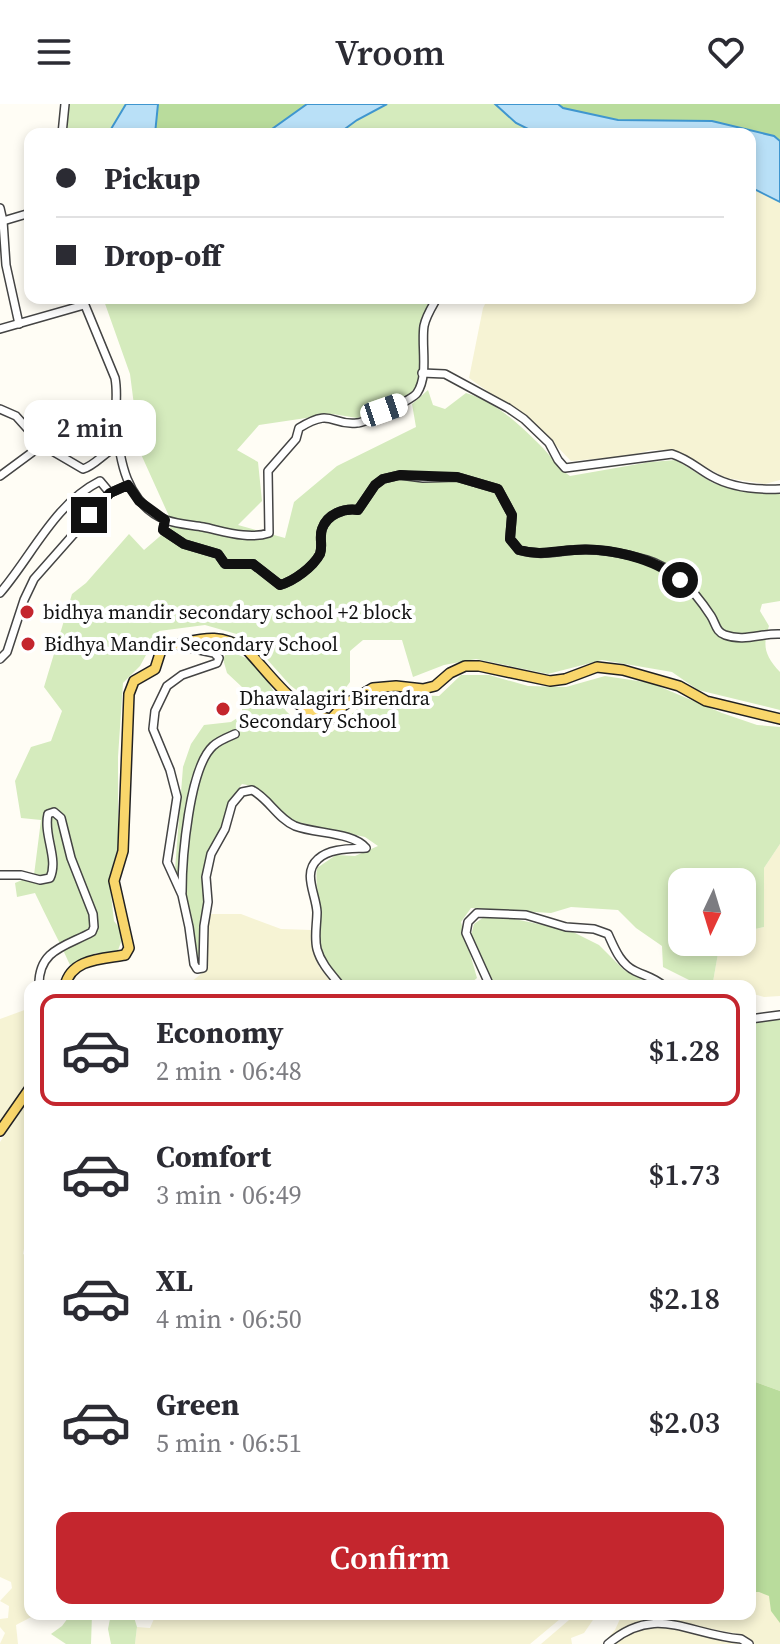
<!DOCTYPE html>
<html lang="en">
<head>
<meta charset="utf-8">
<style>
  body { margin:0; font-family:"Source Serif 4",serif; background:#f2f2f3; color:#2b2b33; height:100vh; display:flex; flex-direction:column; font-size:30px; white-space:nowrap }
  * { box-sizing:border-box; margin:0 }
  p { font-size:26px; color:#7c7c81 }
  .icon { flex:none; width:44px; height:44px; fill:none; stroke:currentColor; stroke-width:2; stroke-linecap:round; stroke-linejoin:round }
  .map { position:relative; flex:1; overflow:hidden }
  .panel { position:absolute; left:24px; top:876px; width:732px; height:640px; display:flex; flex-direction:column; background:#fff; border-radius:16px; box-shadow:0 4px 12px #0003 }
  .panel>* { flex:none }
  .hud { position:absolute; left:24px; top:24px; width:732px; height:176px; border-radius:16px; box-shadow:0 4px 12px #0003; display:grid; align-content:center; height:176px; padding:0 32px; background:#fff }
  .needle { width:52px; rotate:184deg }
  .tools { position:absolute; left:668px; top:764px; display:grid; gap:16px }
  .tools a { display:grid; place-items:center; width:88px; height:88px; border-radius:16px; background:#fff; box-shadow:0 4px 12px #0003; font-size:40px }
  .end { position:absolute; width:36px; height:36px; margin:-18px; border:10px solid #111; background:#fff; box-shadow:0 0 0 4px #fff }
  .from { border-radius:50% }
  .bubble { position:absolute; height:56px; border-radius:16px; background:#fff; box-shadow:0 4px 12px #0003; font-size:26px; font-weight:600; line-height:56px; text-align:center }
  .car { position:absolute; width:24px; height:48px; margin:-24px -12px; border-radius:10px; box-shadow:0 0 6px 2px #0007; background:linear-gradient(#fff 24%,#345 0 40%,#fff 0 76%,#345 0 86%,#fff 0) }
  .hud b { display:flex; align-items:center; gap:28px; height:76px; font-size:30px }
  .hud b+b { border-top:2px solid #e1e1e2 }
  .hud i { width:20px; height:20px; background:#2b2b33 }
  ul { padding:14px 0 0; list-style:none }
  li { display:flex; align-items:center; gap:24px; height:112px; margin:0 16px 12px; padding:0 16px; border:4px solid transparent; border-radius:16px }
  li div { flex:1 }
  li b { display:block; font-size:30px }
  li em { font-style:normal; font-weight:600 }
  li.on { border-color:#c4262e }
  li>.icon { width:72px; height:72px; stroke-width:1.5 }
  .button { display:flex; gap:16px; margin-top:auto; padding:16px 32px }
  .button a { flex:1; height:92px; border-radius:16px; background:#c4262e; color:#fff; font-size:32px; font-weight:600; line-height:92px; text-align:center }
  header { display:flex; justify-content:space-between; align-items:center; height:104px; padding:0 32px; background:#fff; font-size:36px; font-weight:600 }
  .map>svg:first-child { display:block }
  .farmland { fill:#f6f3d4 }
  .green { fill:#d5ebbd }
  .forest { fill:#b9dc9c }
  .water { fill:#b9e0f7; stroke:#3f96cf; stroke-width:2 }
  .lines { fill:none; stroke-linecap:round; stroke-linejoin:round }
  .minor-casing { stroke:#444; stroke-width:10 }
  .major-casing { stroke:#222; stroke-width:12 }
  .minor { stroke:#fff; stroke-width:7 }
  .major { stroke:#f9d66b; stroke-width:9 }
  .route { stroke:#111; stroke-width:10 }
  .poi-dot { fill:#c4262e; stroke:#fff; stroke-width:3 }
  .labels { text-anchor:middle; stroke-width:8; stroke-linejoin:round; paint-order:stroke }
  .poi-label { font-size:20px; fill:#111; stroke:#fff; text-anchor:start }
</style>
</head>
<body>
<header><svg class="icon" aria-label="menu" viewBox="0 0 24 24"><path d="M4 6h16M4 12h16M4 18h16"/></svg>Vroom<svg class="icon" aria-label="heart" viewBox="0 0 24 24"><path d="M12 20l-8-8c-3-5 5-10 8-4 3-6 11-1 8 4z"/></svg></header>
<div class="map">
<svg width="780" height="1540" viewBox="0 0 780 1540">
  <rect width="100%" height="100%" fill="#fffdf5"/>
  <g class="farmland">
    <path d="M750,83L780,98V376L765,380L726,374L674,346H651L629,352L571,357L539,324L469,274L483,204L488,194H750Z"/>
    <path d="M780,740V892L764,893L750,889V882H727L713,878L720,838H742V828L764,823V764Z"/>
    <path d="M210,810H241L281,825L312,826L313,846L319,863L337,882H174L191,878L206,866L205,825Z"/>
    <path d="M30,904V970L19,993L0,1019V915Z"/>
    <path d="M30,994V1064L27,1083L30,1085V1112L23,1150L30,1154V1510H37L16,1521L18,1540H0L5,1529L0,1523V1515L8,1514L9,1502L0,1497L12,1484L11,1478L0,1473V1038Z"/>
    <path d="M750,1276L780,1287V1540H753L739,1530L654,1515L626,1522L603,1540L615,1526L620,1515L628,1510H750Z"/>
    <path d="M156,1510H327L328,1516L343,1510H566L530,1540H135L137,1523L150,1524Z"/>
    <path d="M576,1510H597L584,1529L571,1534L572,1540H541Z"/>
    <path d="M653,1520L693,1527L741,1540H613L625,1530Z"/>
  </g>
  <g class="green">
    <path d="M61,0H126L111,24L113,30H59Z"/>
    <path d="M387,0H495L516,19L538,30H338L357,16Z"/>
    <path d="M103,194H438L425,222L426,261L415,284L405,295L357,314L333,310L259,321L237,346L258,358L262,397L238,421L285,434L294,398L337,362L416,323L412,300L428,286L433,301L445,305L466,289C494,297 518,319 539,340C551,351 556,363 570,372L650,358L676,356L713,379L743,388L780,390V497L762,500L760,507L769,522C762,542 765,552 780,568V606L698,586L672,568L602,556L548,570L476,555L444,561L413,573L402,536H363L350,547V578L339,593L314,600L290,581L247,533L205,521L159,527L140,562L123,579L118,653V743L109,774L114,817L124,830L117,849H96L70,861C59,836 46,813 35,789L17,793L15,779L34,771L41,716L21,714L15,677L31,643L51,637L62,607L44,583L72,490L86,479L129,430L144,446L173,421L140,348L130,270Z"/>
    <path d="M228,546L250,556L268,578L286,607L305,625L332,628L370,593L391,590L439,592L461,571H489L528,582L566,583L605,572L651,579L722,609L757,621L780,623V740L764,764V823L742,828V778H682V838H720L713,878L689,876L663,863L662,842L636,824L618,806L571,803L551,809L471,804L461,818L477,874L467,882H345C332,867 318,854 319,833C319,824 321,817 320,808C319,792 315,779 317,764L336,751L355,752L378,742L365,733L293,717C273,703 270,685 242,680C223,702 208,762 204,791C201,814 203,838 199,860L195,854L189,810L175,765L183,663L191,640L204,621L231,618L242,611V583L227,569L223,555Z"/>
    <path d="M484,813L510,814L571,827L599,841L624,866L658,882H494L471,832L474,820Z"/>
    <path d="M780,914V1287L750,1276V917Z"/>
    <path d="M71,1510H92L91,1540H66L51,1530L62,1522Z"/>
    <path d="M111,1510H133L137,1523L135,1540H111L108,1525Z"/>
  </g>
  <g class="forest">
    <path d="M158,0H307L265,30H155Z"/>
    <path d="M558,0H780V37L774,32L712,17L618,16L563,4Z"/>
    <path d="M750,1276L780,1287V1519L771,1507L769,1492L759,1488H750V1458L756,1433L754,1419L750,1418Z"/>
  </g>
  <g class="water">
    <path d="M126,0H158L155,30H113L111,25Z"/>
    <path d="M307,0H387L357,16L338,30H265Z"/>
    <path d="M495,0H558L563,4L618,16L712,17L774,32L780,37V98L750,83V30H538L516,19Z"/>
  </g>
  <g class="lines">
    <g class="minor-casing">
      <g id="minor">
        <path d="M62,30L65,0"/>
        <path d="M0,104L3,117L30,109"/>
        <path d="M3,117L6,161L19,220"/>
        <path d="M82,194L115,274C118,289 115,302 116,317C119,355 126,400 166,416C177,420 191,421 203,423C223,427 249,436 269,429L268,367L296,335L299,324C333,303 330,322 357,319C365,319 413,295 417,289C429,271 421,242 424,222C426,212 432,203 437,194"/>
        <path d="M0,225L84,201"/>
        <path d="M422,269L445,270L508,304L524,315L549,339L558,356L565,364L672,350C688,355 697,364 711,372C732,384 757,386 780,385"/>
        <path d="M0,305L16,312L42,341L83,365C96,361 105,347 119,342"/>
        <path d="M0,372L42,341"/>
        <path d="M165,416L163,426L184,440L218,450L225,460H253L280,481C294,477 313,463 320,450C323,442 319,433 322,425C327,410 344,404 358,406L375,381L383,375L400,371L423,374L457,373L498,385L512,411L510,435L519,446C541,452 552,448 574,446C596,444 625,449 647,456C674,464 696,489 711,512C716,520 716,528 725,531C744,538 762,529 780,530"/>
        <path d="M0,489C32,452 54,400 100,377L110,389"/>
        <path d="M180,542L214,549L219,554L217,559L182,571L167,582L155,607L153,625L170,666L177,693L167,758L182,791L189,823L194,860L197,865L203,864L204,822L208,798L206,773L211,750L225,725L232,700L242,688L252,686C269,695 277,714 295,722C316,730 353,728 366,744C351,745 330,744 318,755C302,769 316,790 317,808C317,820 314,833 317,845C321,860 332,871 341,882"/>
        <path d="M0,555L7,548L24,496L34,475L110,389L128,381"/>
        <path d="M0,771H21L40,776L50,774C59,755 43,731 48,710L54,708L61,714L71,754L93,810L94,823L92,828C67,842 38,845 39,882"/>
        <path d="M182,788C182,755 189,664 213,642C218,637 228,633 235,630"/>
        <path d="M490,882L466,829L468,818L477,809L526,811L566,823L594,825L608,830C614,843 620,860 635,867C648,873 653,873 664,882"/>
        <path d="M750,915L780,911"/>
        <path d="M608,1540C656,1499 688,1531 741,1535L749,1540"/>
      </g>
    </g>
    <g class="major-casing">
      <g id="major">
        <path d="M65,882C71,854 103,855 125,851L129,844L114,777L123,747L129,590L134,577L155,565L162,543C197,538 213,525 247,546C270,570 297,611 331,615L344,601L373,584L396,582L423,585L435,582L450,569L465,562H479L550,577L565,575L597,563L623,566L679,582L706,597L780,615"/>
        <path d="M0,1027L30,984"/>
      </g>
    </g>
    <use href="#minor" class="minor"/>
    <use href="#major" class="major"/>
  </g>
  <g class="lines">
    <path class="route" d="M89,411L110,389L128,381L139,397L165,416L163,426L184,440L218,450L225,460H253L280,481C294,477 313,463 320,450C323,442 319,433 322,425C327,410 344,404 358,406L375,381L383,375L400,371L457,373L498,385L512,411L510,435L519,446C541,452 553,447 574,446C607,443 655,454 680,476"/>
  </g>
  <g class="poi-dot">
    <circle cx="27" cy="508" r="8"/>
    <circle cx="28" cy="540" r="8"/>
    <circle cx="223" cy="605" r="8"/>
  </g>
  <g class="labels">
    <g class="poi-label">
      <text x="43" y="515">bidhya mandir secondary school +2 block</text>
      <text x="44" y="547">Bidhya Mandir Secondary School</text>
      <text x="239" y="601">Dhawalagiri Birendra<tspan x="239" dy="23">Secondary School</tspan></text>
    </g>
  </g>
</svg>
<div class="tools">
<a><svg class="needle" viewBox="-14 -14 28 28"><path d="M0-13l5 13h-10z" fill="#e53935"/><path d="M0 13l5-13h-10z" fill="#7c7c81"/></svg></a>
</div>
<i class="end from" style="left:680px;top:476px"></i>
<i class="end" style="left:89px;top:411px"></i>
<div class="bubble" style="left:24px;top:296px;width:132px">2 min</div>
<i class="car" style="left:384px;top:306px;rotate:71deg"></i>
<div class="hud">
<b><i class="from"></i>Pickup</b>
<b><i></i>Drop-off</b>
</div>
<section class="panel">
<ul>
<li class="on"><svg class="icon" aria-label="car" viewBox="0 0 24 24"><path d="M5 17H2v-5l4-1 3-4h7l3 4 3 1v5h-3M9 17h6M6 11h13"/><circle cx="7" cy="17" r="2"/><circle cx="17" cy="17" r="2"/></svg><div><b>Economy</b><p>2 min · 06:48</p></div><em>$1.28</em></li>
<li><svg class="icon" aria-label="car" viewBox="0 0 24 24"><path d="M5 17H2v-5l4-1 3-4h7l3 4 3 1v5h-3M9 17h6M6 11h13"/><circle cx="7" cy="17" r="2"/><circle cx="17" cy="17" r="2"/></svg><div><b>Comfort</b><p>3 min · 06:49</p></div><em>$1.73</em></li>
<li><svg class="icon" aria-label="car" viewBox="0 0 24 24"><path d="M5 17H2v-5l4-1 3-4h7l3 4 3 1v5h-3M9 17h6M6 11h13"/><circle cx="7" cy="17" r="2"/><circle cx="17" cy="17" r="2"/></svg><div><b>XL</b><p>4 min · 06:50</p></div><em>$2.18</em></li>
<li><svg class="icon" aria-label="car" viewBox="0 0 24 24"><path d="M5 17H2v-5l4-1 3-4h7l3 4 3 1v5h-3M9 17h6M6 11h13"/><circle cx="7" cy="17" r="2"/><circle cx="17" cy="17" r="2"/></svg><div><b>Green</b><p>5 min · 06:51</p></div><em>$2.03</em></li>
</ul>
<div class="button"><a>Confirm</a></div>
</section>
</div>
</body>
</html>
